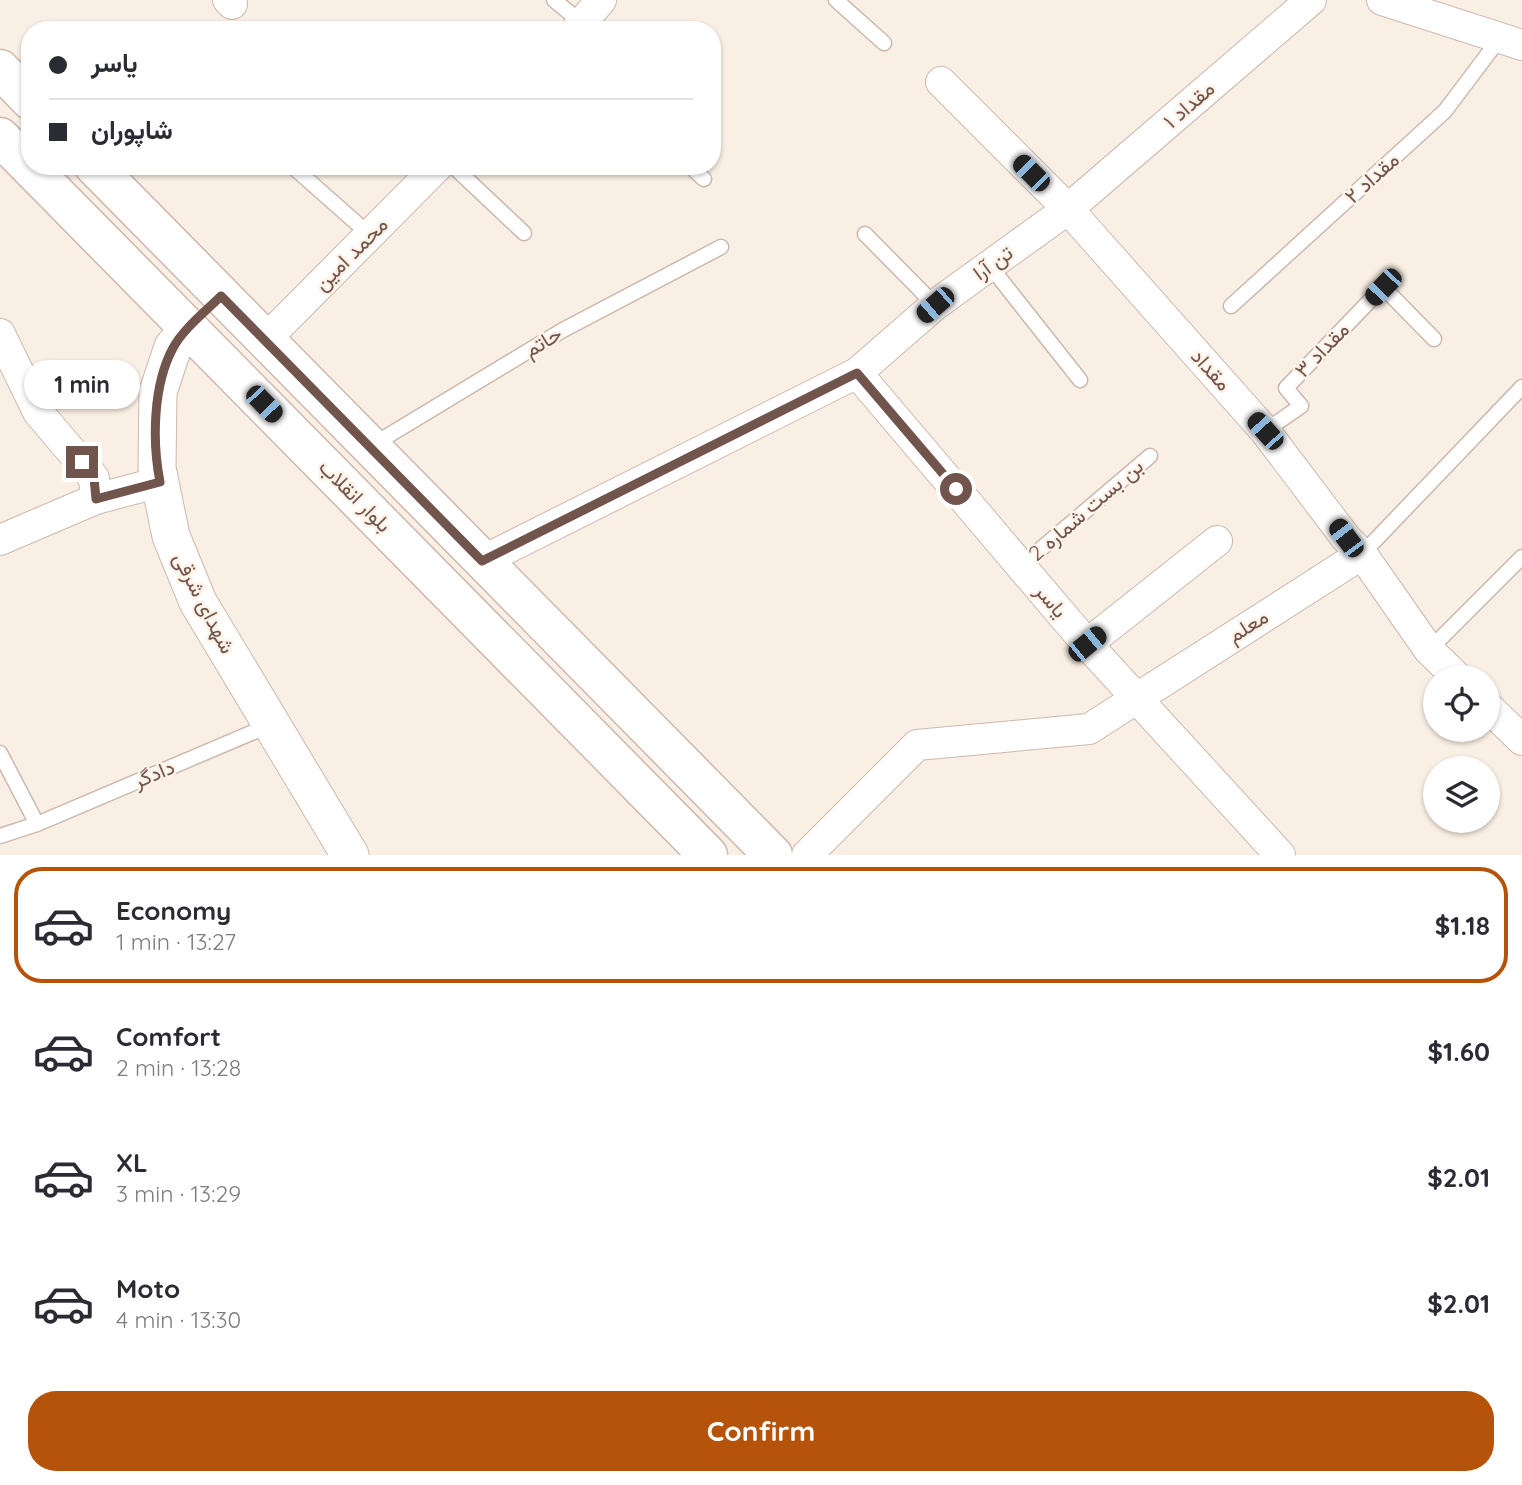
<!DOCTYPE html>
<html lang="en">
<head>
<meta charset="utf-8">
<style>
  body { margin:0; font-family:Quicksand,Vazirmatn,sans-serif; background:#f7f7f7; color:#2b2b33; height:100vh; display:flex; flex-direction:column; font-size:26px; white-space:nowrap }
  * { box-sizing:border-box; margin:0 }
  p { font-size:23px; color:#7c7c81 }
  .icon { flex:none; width:38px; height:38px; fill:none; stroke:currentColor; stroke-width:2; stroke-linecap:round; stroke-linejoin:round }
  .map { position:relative; height:855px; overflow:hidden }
  .side { display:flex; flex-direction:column; background:#fff; flex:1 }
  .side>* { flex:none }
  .banner { position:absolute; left:21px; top:21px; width:700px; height:154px; border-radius:28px; box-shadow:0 2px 5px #0004; display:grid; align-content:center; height:154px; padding:0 28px; background:#fff }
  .buttons { position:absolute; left:1423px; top:665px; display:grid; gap:14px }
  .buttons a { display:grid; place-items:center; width:77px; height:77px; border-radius:50%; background:#fff; box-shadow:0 2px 5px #0004; font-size:35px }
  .end { position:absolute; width:32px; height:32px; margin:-16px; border:9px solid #71544b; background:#fff; box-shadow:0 0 0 4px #fff }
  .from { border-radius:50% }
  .bubble { position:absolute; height:49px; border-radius:24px; background:#fff; box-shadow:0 2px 5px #0004; font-size:23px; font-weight:800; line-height:49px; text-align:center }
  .car { position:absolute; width:21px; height:42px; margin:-21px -10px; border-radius:9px; box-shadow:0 0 5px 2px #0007; background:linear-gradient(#222 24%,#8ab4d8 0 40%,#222 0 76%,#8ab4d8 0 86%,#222 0) }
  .banner b { display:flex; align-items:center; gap:24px; height:66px; font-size:26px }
  .banner b+b { border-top:2px solid #e1e1e2 }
  .banner i { width:18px; height:18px; background:#2b2b33 }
  ul { padding:12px 0 0; list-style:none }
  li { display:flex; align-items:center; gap:21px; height:116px; margin:0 14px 10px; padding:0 14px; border:4px solid transparent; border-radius:28px }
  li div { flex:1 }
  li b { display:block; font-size:26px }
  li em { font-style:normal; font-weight:800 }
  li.on { border-color:#b45309 }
  li>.icon { width:63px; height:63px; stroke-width:1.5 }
  .action { display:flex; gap:14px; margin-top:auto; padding:14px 28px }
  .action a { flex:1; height:80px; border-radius:28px; background:#b45309; color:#fff; font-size:28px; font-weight:800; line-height:80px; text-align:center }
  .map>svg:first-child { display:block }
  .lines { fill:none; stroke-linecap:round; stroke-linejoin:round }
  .service-casing { stroke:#cdb8ae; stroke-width:17 }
  .minor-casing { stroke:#cdb8ae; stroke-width:32 }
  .tertiary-casing { stroke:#cdb8ae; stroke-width:39 }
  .secondary-casing { stroke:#cfb7ab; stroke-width:41 }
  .service { stroke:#fff; stroke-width:14 }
  .minor { stroke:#fff; stroke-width:30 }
  .tertiary { stroke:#fff; stroke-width:37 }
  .secondary { stroke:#fff; stroke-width:38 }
  .route { stroke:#71544b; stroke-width:9 }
  .labels { text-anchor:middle; stroke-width:5; stroke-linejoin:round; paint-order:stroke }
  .street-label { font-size:21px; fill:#71544b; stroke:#fef3e9 }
</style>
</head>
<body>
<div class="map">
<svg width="1522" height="855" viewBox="0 0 1522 855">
  <rect width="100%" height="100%" fill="#faefe4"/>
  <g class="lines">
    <g class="service-casing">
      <g id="service">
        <path d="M554,0L582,23"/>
        <path d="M836,0L884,43"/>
        <path d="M292,166L370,235"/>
        <path d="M453,166L524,233"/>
        <path d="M690,166L704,179"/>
        <path d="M865,234L935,305"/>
        <path d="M990,266L1080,380"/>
        <path d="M1231,306L1445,111L1500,38"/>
        <path d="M1265,431L1301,406L1286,388L1383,287L1434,339"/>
        <path d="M371,446L563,330L721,247"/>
        <path d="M1362,554L1522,387"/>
        <path d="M1022,565L1150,456"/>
        <path d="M1429,650L1522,557"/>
        <path d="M0,753L37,824L270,725"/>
        <path d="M0,836L37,824"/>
      </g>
    </g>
    <g class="minor-casing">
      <g id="minor">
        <path d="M228,0L232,4"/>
        <path d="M1382,0L1522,45"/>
        <path d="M576,30L601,0"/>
        <path d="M941,82L1068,209L1265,431L1346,538L1362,554L1429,650L1457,677"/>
        <path d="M0,334L38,412L94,478L96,499"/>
        <path d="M264,341L438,166"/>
        <path d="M857,373L1087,644L1280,855"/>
        <path d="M0,540L96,499L160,482"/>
        <path d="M482,561L857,373L935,305L1068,209L1311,0"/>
        <path d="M1087,644L1217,541"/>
        <path d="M1488,707L1522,740"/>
        <path d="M807,855L917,745L1089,729L1362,554"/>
      </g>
    </g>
    <g class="tertiary-casing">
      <path id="tertiary" d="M190,329L173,347L158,392L157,468L171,536L198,602L350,855"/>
    </g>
    <g class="secondary-casing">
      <g id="secondary">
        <path d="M0,69L30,100"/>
        <path d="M0,137L708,855"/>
        <path d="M94,166L773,855"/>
      </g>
    </g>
    <use href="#service" class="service"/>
    <use href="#minor" class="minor"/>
    <use href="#tertiary" class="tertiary"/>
    <use href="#secondary" class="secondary"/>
  </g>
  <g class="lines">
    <path class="route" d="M82,462L94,478L96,499L160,482C152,441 153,385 173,348C183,329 206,311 221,296L482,561L857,373L956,489"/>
  </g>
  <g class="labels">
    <g class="street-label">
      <text transform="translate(1189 105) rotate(-41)" y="7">مقداد ۱</text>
      <text transform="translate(1372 178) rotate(-42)" y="7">مقداد ۲</text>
      <text transform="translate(351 254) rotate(-45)" y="7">محمد امین</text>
      <text transform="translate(993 263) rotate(-36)" y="7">تن آرا</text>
      <text transform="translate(543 342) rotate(-31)" y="7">حاتم</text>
      <text transform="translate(1322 350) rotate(-46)" y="7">مقداد ۳</text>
      <text transform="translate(1211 370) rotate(48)" y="7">مقداد</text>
      <text transform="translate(355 496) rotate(45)" y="7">بلوار انقلاب</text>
      <text transform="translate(1086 510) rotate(-41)" y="7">بن بست شماره 2</text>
      <text transform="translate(1051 601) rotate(50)" y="7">یاسر</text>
      <text transform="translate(204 603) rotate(63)" y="7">شهدای شرقی</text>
      <text transform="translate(1248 626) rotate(-32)" y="7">معلم</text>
      <text transform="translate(154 774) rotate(-23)" y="7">دادگر</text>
    </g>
  </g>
</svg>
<div class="buttons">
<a><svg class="icon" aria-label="locate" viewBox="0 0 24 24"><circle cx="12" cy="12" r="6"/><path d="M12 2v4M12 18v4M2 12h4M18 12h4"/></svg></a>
<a><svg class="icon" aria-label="layers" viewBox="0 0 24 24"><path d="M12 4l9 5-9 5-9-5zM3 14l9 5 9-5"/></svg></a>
</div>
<i class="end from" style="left:956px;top:489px"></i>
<i class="end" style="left:82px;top:462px"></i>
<div class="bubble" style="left:24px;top:360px;width:116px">1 min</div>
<i class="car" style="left:1031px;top:173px;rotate:315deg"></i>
<i class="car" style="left:1383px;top:287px;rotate:224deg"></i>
<i class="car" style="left:935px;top:305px;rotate:229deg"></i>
<i class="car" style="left:264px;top:404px;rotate:136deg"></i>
<i class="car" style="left:1265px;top:431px;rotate:318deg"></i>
<i class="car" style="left:1346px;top:538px;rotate:323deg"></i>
<i class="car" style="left:1087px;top:644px;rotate:51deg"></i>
<div class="banner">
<b><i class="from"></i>یاسر</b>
<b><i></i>شاپوران</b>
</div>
</div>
<section class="side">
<ul>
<li class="on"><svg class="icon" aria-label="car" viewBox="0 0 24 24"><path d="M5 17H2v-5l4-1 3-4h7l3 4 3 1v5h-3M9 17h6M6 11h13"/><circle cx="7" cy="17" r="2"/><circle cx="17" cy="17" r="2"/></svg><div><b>Economy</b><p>1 min · 13:27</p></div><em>$1.18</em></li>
<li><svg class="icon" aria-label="car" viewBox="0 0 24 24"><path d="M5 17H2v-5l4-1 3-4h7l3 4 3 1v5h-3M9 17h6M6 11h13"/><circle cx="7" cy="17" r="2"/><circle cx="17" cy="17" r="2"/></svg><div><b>Comfort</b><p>2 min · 13:28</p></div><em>$1.60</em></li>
<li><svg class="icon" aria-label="car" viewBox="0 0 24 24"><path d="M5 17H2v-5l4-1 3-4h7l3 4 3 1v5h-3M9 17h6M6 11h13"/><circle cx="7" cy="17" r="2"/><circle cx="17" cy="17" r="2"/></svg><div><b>XL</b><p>3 min · 13:29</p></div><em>$2.01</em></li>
<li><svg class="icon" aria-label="car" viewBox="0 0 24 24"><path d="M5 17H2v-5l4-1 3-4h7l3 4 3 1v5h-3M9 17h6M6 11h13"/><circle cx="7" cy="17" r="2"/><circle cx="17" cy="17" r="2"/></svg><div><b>Moto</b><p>4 min · 13:30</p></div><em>$2.01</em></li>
</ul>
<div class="action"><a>Confirm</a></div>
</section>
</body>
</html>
